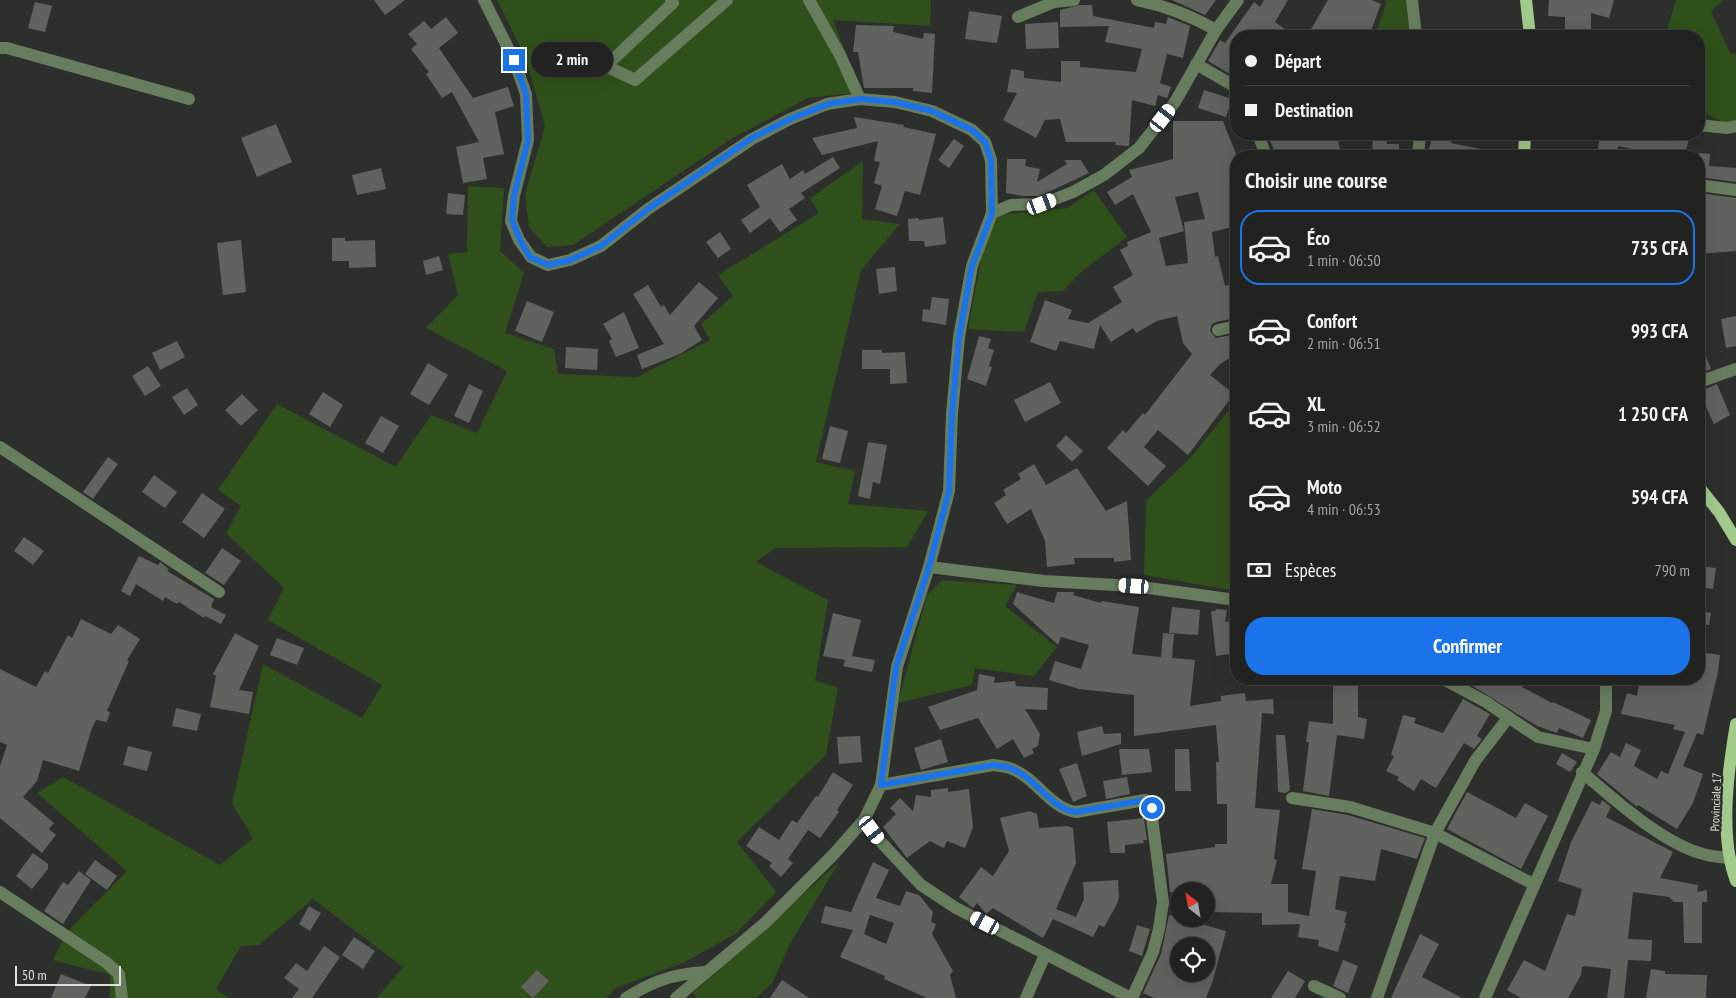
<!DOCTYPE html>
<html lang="fr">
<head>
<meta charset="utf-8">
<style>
  body { margin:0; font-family:"PT Sans Narrow",sans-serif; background:#2a2b2a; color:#f1f3f6; height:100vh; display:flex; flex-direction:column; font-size:19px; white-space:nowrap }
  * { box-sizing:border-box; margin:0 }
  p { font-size:16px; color:#a2a4a5 }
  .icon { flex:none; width:28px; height:28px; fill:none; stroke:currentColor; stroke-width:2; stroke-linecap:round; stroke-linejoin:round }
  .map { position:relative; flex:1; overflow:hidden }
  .details { position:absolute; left:1230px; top:150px; width:475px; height:535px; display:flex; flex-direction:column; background:#222321; border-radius:20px; box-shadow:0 5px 20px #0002,0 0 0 1px #3f403f }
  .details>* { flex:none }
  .banner { position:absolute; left:1230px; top:30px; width:475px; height:110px; border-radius:20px; box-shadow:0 5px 20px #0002,0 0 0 1px #3f403f; display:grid; align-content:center; height:110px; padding:0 15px; background:#222321 }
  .needle { width:32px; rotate:329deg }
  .tools { position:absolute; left:1170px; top:882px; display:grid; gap:10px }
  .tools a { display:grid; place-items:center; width:45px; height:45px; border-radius:50%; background:#222321; box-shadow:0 5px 20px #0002,0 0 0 1px #3f403f; font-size:25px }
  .scale { position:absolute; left:15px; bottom:12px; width:106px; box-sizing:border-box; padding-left:5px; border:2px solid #e0e1df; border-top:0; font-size:14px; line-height:18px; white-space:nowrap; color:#e0e1df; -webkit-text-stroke:4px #2d2f2c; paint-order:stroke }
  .end { position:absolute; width:22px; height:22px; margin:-11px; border:6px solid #1a73e8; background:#fff; box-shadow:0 0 0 2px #fff }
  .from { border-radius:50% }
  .bubble { position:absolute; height:35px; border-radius:18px; background:#222321; box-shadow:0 5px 20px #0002,0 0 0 1px #3f403f; font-size:16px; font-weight:600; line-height:35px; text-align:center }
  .car { position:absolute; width:15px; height:30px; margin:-15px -8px; border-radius:6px; box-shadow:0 0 4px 1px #0007; background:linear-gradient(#fff 24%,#345 0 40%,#fff 0 76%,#345 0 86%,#fff 0) }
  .banner b { display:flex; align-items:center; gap:18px; height:48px; font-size:19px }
  .banner b+b { border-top:1px solid #3f403f }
  .banner i { width:12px; height:12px; background:#f1f3f6 }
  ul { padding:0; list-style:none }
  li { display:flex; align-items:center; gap:15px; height:75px; margin:0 10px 8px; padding:0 5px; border:2px solid transparent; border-radius:20px }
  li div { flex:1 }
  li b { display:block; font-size:19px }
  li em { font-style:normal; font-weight:600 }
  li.active { border-color:#1a73e8 }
  li>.icon { width:45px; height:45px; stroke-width:1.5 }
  h2 { padding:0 15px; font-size:22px; line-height:60px }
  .pay { display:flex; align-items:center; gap:12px; height:55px; padding:0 15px; font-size:19px }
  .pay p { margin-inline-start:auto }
  .button { display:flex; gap:10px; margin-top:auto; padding:10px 15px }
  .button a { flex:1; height:58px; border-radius:20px; background:#1a73e8; color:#fff; font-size:20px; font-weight:600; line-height:58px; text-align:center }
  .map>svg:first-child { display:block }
  .green { fill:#2f501a }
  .building { fill:#60625e; fill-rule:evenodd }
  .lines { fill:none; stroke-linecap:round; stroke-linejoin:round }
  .minor { stroke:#687c5e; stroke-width:12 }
  .major { stroke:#a1ca8b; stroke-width:12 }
  .route { stroke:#1a73e8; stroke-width:6 }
  .labels { text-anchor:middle; stroke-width:5; stroke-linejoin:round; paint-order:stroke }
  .street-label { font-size:12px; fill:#e0e1df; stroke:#2d2f2c }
</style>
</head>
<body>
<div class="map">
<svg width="1736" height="998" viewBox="0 0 1736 998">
  <rect width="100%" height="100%" fill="#2d2f2c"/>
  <g class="green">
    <path d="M497,0H931L930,26L833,20L861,92L808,98L731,139L573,245L547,247L529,227L525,194L545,126L526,59Z"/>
    <path d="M1384,0H1406L1410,36H1375L1387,2Z"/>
    <path d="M1676,0H1723L1711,11L1730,53L1736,54V129L1699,110V36H1665Z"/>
    <path d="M863,161L862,219L900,224L861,270L816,462L855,471L848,504L928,511L907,547L775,548L756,562L828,600L815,681L838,687L826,755L737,842L776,892L737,933L685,962L616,988L606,998H377L403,967L313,899L259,945L241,946L216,989L229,998H110V975L53,960L67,932L127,871L37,793L63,777L220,865L253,838L232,804L263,664L362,718L382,685L268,620L284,588L226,533L241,506L218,490L277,404L396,467L431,415L477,433L507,371L426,328L458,295L448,254L467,252L468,186L504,188L500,251L524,273L505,333L554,349L558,374L637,377L710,340L701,324L733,296L718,275L819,213L810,198Z"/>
    <path d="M1094,190L1127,237L1080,273L1063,291L1038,292L1024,332L968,329L984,243L998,215L1067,208Z"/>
    <path d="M1236,402V591L1144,575L1146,501L1190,458Z"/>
    <path d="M942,580L1017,585L1005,606L1057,647L1034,676L975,668L972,685L898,703L927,595Z"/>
    <path d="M839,862L791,942L772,983L756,998H697L693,993Z"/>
  </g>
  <g class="building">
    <path d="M374,0H405L385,15Z"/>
    <path d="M1172,0H1216L1205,15Z"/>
    <path d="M1264,0H1288L1275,22L1295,36H1236V58L1228,73L1208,61L1220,40L1225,43L1254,2L1260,7Z"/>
    <path d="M1328,0H1372L1381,4L1369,36H1346L1329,30L1325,36H1307Z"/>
    <path d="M1549,0H1614L1609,18L1591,13V36H1565V17L1548,16Z"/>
    <path d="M35,2L52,6L45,32L28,28Z"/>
    <path d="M1080,5H1092L1093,16L1154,28L1155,22L1166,24L1168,17L1190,26L1183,58L1167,54L1160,83L1171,87L1167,98L1158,95L1155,106L1132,100L1129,146L1115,145L1116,142H1066L1060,119L1045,120L1036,138L1003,120L1017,93L1007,92L1011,69L1024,71V78L1061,82V61H1080V67L1136,72L1142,49L1105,42L1109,26L1060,27V10Z"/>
    <path d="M969,11L1002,16L997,43L965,39Z"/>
    <path d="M446,17L458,33L439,48L473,98L508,87L514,106L495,112L504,154L483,158L487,179L463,183L456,147L479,142L452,92L442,98L426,74L429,72L411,49L417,44L408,34L424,21L431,29Z"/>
    <path d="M1058,22L1059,48L1026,49L1025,24Z"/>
    <path d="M856,25L894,26L893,32L923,39L924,33L935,34L932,93L913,91V88H864L858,52H853Z"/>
    <path d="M1204,90L1232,99L1226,117L1198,108Z"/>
    <path d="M854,117L904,125L903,127L936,134L920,195L905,191L897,216L875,209L882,186L874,183L880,162L874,161L878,141L822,155L812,138L857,128Z"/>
    <path d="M1173,121H1223L1236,154V226L1212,232L1215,257L1218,256L1225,286L1236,283V306L1232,308L1236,318L1216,322L1212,324L1210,331L1216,338L1236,334V354L1220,364L1210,375L1234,394L1188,455L1158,430L1144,447L1166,466L1148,486L1107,448L1123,430L1126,433L1143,413L1145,415L1192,354L1183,343L1177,316L1157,321L1136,333L1133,328L1111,342L1100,325L1094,349L1060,341L1056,351L1030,342L1045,300L1072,310L1068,319L1088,323L1122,302L1113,287L1133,275L1120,250L1128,246L1127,242L1151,232L1133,194L1115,205L1107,192L1132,177L1129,170L1173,159ZM1198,192L1205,219L1184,222L1188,263L1166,266L1159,238L1184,231L1175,197Z"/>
    <path d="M276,124L292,162L257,177L241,138Z"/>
    <path d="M1267,134H1337L1340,151L1304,156H1277Z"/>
    <path d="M1373,134H1386L1387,144H1399V156H1372Z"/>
    <path d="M1433,134L1453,137L1451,143L1490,151L1489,156H1440L1428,153Z"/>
    <path d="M1600,134H1691L1684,156H1664L1618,146L1617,156H1597Z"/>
    <path d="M954,139L964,146L949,168L938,160Z"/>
    <path d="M1699,153L1710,154L1709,166L1736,168V182L1699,177Z"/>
    <path d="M833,157L840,168L801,193L805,198L789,209L797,220L780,232L770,218L750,233L741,220L760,207L747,185L782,164L790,179L803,170L805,174Z"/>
    <path d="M1007,159H1026L1025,166L1040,169L1037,182L1067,164L1064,160H1081L1089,173L1040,196H1024L1006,193Z"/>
    <path d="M381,168L386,189L357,195L352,175Z"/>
    <path d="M448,193L465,195L463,215L446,214Z"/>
    <path d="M1699,193L1736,198V251L1699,254Z"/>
    <path d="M943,217L946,244L925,247L924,241H909L908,219L918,218L919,220Z"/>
    <path d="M720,232L731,249L718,258L706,242Z"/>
    <path d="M332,238H345V241L375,240L376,267L349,268V261H332Z"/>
    <path d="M241,240L246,292L223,295L217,243Z"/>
    <path d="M439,256L443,270L426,275L423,261Z"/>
    <path d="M895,267L897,291L879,294L876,269Z"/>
    <path d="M699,282L718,298L694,326L702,340L680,354L642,369L637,355L664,344L633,294L648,285L661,307L664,305L670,315Z"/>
    <path d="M932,297L949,299L946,325L922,321L923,309L930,310Z"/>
    <path d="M527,301L554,312L542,342L515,331Z"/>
    <path d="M624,312L639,348L616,357L609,341L612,339L603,324Z"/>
    <path d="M1736,316V346L1726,348L1721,319Z"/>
    <path d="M979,336L991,339L988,348L994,350L989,366L992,367L986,386L967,379Z"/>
    <path d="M1699,340L1711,369L1700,373L1699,369Z"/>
    <path d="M177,341L185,357L160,370L152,353Z"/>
    <path d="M566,347L598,349L597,370L565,368Z"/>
    <path d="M862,350H882V353L905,352L907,383L890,384V369H862Z"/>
    <path d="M428,363L448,375L429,405L410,394Z"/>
    <path d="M148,366L161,386L145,396L132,376Z"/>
    <path d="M1050,382L1061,403L1025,422L1014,400Z"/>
    <path d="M469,384L483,391L469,423L454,416Z"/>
    <path d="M1717,384L1730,415L1714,424L1699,392Z"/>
    <path d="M187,388L198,405L184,415L172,397Z"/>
    <path d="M323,392L343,405L330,427L309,414Z"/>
    <path d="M242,394L258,410L241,426L225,410Z"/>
    <path d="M381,416L399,426L383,453L365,443Z"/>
    <path d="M830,426L848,431L840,463L822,459Z"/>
    <path d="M1066,435L1083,451L1072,462L1056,446Z"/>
    <path d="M868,442L887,445L880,484L873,482L870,499L858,496Z"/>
    <path d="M108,457L118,464L93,499L83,492Z"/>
    <path d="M1034,464L1046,485L1077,468L1106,511L1127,501L1131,560L1114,562V558H1074L1075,564L1047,567L1045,541L1031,509L1007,524L994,503L1006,495L1003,490L1021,479L1018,474Z"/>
    <path d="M154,475L177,492L165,508L142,492Z"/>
    <path d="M202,493L225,509L204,538L182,522Z"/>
    <path d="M24,537L44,551L33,565L14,551Z"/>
    <path d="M222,548L241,561L224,585L205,573Z"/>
    <path d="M139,556L158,565L160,562L169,569L167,571L214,599L211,607L226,615L221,624L205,616L204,618L179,602L177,604L165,597L163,601L136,584L130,596L121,591Z"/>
    <path d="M1699,566L1716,568L1713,589L1699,587Z"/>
    <path d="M1017,592L1054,603L1057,592H1074L1073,595L1101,603L1102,601L1139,607L1132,654L1161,657L1163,633L1174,634L1172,658L1195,660L1190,706L1221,701V696L1245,693L1246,701L1273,699L1274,714L1262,713L1255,808L1280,810L1274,859L1277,860L1271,884H1288V912L1309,916L1316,871L1302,869L1312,809L1348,815L1425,838L1417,859L1381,849L1375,881L1340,876L1335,909L1347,912L1344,923H1346L1338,952L1318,946L1319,940L1298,937L1300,924L1262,925V913L1206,912V891H1179V912H1170L1172,892H1170L1166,854L1215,847V844H1227V804H1217L1216,762H1219L1216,725L1134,736V695L1079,689L1049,680L1055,661L1081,669L1089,645L1061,637L1058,645L1013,604Z"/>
    <path d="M1172,607L1200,610L1198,635L1169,633Z"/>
    <path d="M1216,609L1227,610L1225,622L1236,621V653L1216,656L1211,611H1215Z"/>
    <path d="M1699,611L1711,613L1709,625L1699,624Z"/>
    <path d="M833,613L861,620L852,656L875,660L872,672L843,666L845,660L823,656Z"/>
    <path d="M81,619L111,634L118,625L140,639L127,660L129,661L107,711L110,712L107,722L96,720L92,728L79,771L43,760L37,781L23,797L54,823L49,829L56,835L42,853L0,818V766L7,745L0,742V669L36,687L45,671L48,673L68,635L72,638Z"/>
    <path d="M235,633L259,646L239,690L253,692L249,714L210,707L216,676L213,674Z"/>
    <path d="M277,638L304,648L297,665L270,655Z"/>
    <path d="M1699,652L1720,655L1718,672L1703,735L1697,733L1683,766L1703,774L1693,803L1677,829L1638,805L1637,807L1597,774L1611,752L1620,757L1626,743L1641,750L1634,766L1657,779L1661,771L1668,774L1685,732L1673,729L1675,725L1621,714L1627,693L1637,696L1640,679L1683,683L1684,679H1699Z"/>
    <path d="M979,674L995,677L994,683L1015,681L1016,686L1048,688L1047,710L1025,709L1040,734L1038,746L1032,749L1034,753L1024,758L1013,739L997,749L978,718L940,730L928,707L977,690Z"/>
    <path d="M1333,679H1358V717L1367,719L1364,739L1337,735L1329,796L1303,791L1309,742H1306L1309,721L1333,724Z"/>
    <path d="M1474,679H1526L1522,687L1552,703L1553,702L1591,720L1583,738L1559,728L1557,733L1537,726L1471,685Z"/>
    <path d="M1463,699L1490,714L1477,736L1482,739L1474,749L1464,743L1436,788L1421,779L1414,791L1397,780L1399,777L1386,771L1394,756L1391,755L1403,715L1416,718L1414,723L1443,733Z"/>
    <path d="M176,708L201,714L197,731L172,726Z"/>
    <path d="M1102,726L1104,734L1121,733V744L1082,756L1077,732Z"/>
    <path d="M1276,735H1285L1290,790L1286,793L1278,792Z"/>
    <path d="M860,736L862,762L839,764L837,737Z"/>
    <path d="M941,739L948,762L921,770L914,748Z"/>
    <path d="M128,746L152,752L147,771L123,765Z"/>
    <path d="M1119,749H1149L1152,772L1122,775Z"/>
    <path d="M1175,749H1189L1191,791H1175Z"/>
    <path d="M1562,753L1577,762L1570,772L1556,764Z"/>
    <path d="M1077,763L1087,796L1073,802L1059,769Z"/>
    <path d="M833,772L853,785L837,810L839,812L820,838L808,830L788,859L793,863L781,877L769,866L772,863L746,846L759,827L779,840L792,820L797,823L816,796L818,797Z"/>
    <path d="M1127,777L1130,794L1106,799L1103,781Z"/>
    <path d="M948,788V792L969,789L973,827L965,848L947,841L944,848L930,841L907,858L883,827L896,814L890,808L900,798L913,811L916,795L931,797V790Z"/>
    <path d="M1467,792L1516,818L1525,803L1548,816L1521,869L1447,829Z"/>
    <path d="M1602,800L1611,807L1606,817L1673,852L1660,878L1698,885L1697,892L1707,890V902H1702V943H1684L1683,902H1674L1669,897L1633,892L1628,939L1652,940L1651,961L1628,960L1624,998H1607L1611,969L1585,966L1582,967L1581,975L1568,998H1521L1507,990L1524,960L1545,971L1567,914L1575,916L1582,889L1558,881L1571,842L1592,801L1600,805Z"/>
    <path d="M1029,811L1037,814L1039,828L1067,826L1073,828L1076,863L1056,909L1076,917L1084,899L1083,882L1118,880L1119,898L1116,906L1104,927L1099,925L1093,937L1053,919L1043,938L993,908L986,914L977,903L973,908L959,897L981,867L993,876L1009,851L1000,818Z"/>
    <path d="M1144,818L1147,840H1143L1144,843L1125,845V853H1110L1107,822Z"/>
    <path d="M33,853L48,864V869L32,889L16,876Z"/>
    <path d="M95,860L117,876L107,890L85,874Z"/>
    <path d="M873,862L889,870L876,898L900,906L906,891L919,895L933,912L931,922L936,924L932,934L953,971L950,975L956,998H927L884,979L885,976L840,957L853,930L821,923L825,906L851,912ZM870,915L894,923L886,944L864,934Z"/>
    <path d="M79,871L91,880L63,924L44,911L63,882L68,885Z"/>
    <path d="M309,906L321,913L310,931L299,924Z"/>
    <path d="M1169,915L1226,931L1213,980L1206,998H1154L1143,993L1161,954ZM1179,946H1206V978L1179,974Z"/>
    <path d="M1137,925L1150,929L1142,956L1129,951Z"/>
    <path d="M1420,934L1439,944L1422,977L1462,998H1391Z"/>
    <path d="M354,937L375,951L363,969L342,955Z"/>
    <path d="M324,946L340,957L312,998H292L299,989L284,978L296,963L307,971Z"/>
    <path d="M1343,960L1358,966L1348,993L1333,986Z"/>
    <path d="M1651,969L1665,971V974L1707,975L1706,998H1646Z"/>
    <path d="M537,970L549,981L533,998L521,987Z"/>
    <path d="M1288,971L1305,981L1295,998H1271Z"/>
    <path d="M61,974L91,986L85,998H51Z"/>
    <path d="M782,980L809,998H770Z"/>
  </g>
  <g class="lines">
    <g class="minor">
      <path d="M484,0L514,60L526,94L528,140L514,196L511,221L519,240L531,257L548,265L570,260L601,246L648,209L752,139L790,119L827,104L860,99L895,102L932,111L972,130L985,142L991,160L992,213L972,266L959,337L952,414L949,491L929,567L897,667L881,785L864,820L833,855L766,922L676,998"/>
      <path d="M671,0L673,3L606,66L635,80L727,0"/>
      <path d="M809,0L840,55L860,99"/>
      <path d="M1137,0C1167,6 1190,15 1216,30"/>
      <path d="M1412,0L1416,36"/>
      <path d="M1018,17L1054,2L1074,0"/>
      <path d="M0,48H7L189,99"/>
      <path d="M1196,64L1236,87"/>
      <path d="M1699,125L1727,128L1736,126"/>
      <path d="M1258,134L1266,156"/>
      <path d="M1418,156L1420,134"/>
      <path d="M1699,185L1736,190"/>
      <path d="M992,213L1011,205L1042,204L1073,192L1104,175L1139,148L1175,102L1216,30L1238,0"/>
      <path d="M1218,330L1236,326"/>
      <path d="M1699,382L1736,369"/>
      <path d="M0,447L219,592"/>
      <path d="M929,567L1044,581L1134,586L1236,600"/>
      <path d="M1443,679L1486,702L1538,737L1594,749"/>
      <path d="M1582,772C1615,800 1665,846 1707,855C1714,857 1723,857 1730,858"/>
      <path d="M881,785L993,765C999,766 1007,766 1012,769C1036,778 1051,809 1076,812L1145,800L1150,803L1163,902L1159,929L1153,952L1132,998"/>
      <path d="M1292,798L1350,807L1435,833L1533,884"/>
      <path d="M864,820L880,841L921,885L956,908L1131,998"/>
      <path d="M0,892L107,963L119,974L122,998"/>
      <path d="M1314,986L1340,998"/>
      <path d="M626,998C653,981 673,974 705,972"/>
      <path d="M1026,998L1045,955"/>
      <path d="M1377,998L1435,833L1475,761L1508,718"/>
      <path d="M1485,998L1594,749L1606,711V679"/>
    </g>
    <g class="major">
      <path d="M1526,0L1530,36"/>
      <path d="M1524,156L1525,134"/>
      <path d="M1699,487L1719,512L1736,540"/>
      <path d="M1736,724C1728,770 1719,836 1736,881"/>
    </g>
  </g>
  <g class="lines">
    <path class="route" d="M514,60L526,94L528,140L514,196L512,220L520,240L530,257L548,265L570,260L601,246L648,209L752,138L790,119L828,104L860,99L895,102L932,111L972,130L985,142L991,160L992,213L972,266L959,337L952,414L949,491L929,567L896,667L881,785L993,765C999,766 1007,766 1012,769C1036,778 1051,809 1076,812L1145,800L1150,803L1152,808"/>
  </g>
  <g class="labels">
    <g class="street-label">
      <text transform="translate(1716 802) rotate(-88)" y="4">Provinciale 17</text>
    </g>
  </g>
</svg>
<div class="tools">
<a><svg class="needle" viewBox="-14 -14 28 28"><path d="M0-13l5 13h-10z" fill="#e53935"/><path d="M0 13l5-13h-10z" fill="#a2a4a5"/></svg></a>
<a><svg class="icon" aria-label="locate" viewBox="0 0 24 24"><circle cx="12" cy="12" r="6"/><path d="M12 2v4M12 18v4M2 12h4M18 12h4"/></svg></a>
</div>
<div class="scale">50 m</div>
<i class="end from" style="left:1152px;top:808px"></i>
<i class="end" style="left:514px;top:60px"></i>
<div class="bubble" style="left:531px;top:42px;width:82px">2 min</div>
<i class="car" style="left:1163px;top:118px;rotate:38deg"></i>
<i class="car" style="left:1042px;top:204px;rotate:69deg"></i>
<i class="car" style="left:1134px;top:586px;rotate:274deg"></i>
<i class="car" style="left:872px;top:830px;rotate:143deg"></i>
<i class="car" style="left:985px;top:923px;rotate:298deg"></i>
<div class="banner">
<b><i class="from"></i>Départ</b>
<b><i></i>Destination</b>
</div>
<section class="details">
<h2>Choisir une course</h2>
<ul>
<li class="active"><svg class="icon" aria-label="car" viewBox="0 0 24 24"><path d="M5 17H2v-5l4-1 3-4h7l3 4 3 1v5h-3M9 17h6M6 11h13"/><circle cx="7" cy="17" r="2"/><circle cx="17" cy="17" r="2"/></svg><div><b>Éco</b><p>1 min · 06:50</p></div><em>735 CFA</em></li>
<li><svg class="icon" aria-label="car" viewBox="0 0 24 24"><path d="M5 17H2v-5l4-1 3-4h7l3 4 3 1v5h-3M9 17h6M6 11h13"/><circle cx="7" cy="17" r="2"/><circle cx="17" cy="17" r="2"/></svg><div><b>Confort</b><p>2 min · 06:51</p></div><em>993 CFA</em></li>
<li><svg class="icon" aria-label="car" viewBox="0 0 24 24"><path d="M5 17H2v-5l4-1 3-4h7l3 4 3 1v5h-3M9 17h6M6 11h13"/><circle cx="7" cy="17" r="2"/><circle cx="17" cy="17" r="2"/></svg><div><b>XL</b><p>3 min · 06:52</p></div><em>1 250 CFA</em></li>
<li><svg class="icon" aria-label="car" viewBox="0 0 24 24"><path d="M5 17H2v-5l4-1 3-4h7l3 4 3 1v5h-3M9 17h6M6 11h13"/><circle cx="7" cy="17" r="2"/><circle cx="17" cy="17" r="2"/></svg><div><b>Moto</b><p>4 min · 06:53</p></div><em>594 CFA</em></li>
</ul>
<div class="pay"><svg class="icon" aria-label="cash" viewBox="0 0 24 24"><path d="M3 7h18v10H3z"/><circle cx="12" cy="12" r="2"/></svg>Espèces<p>790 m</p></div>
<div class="button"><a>Confirmer</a></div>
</section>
</div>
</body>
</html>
